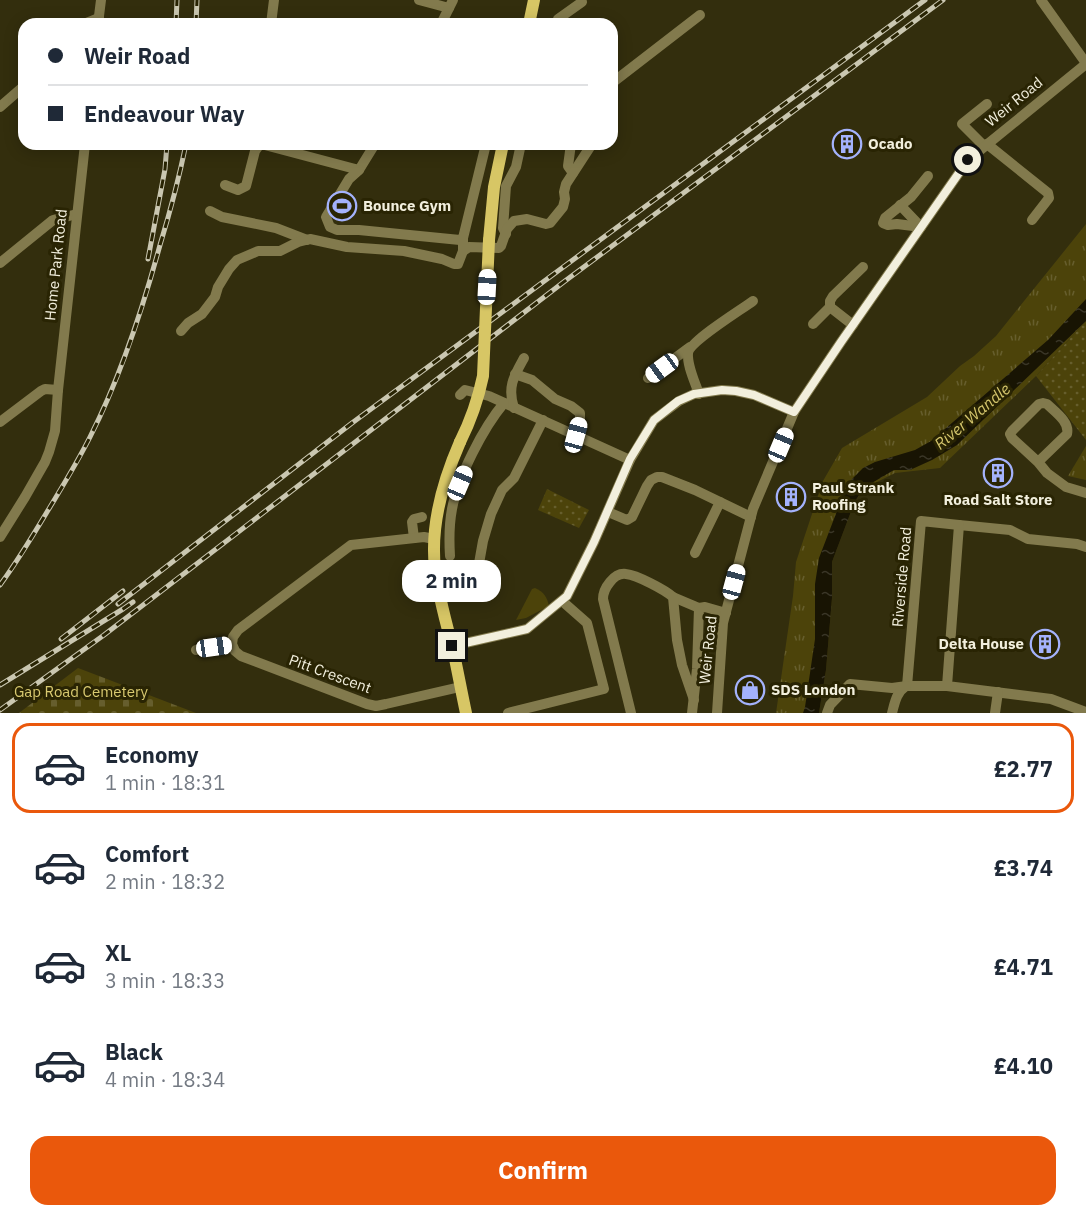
<!DOCTYPE html>
<html lang="en">
<head>
<meta charset="utf-8">
<style>
  body { margin:0; font-family:"IBM Plex Sans",sans-serif; background:#f6f6f7; color:#1f2937; height:100vh; display:flex; flex-direction:column; font-size:22px; white-space:nowrap }
  * { box-sizing:border-box; margin:0 }
  p { font-size:20px; color:#747a83 }
  .icon { flex:none; width:33px; height:33px; fill:none; stroke:currentColor; stroke-width:2; stroke-linecap:round; stroke-linejoin:round }
  .map { position:relative; height:713px; overflow:hidden }
  .panel { display:flex; flex-direction:column; background:#fff; flex:1 }
  .panel>* { flex:none }
  .banner { position:absolute; left:18px; top:18px; width:600px; height:132px; border-radius:18px; box-shadow:0 3px 15px #0003; display:grid; align-content:center; height:132px; padding:0 30px; background:#fff }
  .end { position:absolute; width:27px; height:27px; margin:-14px; border:8px solid #f2efdd; background:#111; box-shadow:0 0 0 3px #111 }
  .from { border-radius:50% }
  .bubble { position:absolute; height:42px; border-radius:18px; background:#fff; box-shadow:0 3px 15px #0003; font-size:20px; font-weight:700; line-height:42px; text-align:center }
  .car { position:absolute; width:18px; height:36px; margin:-18px -9px; border-radius:8px; box-shadow:0 0 4px 2px #0007; background:linear-gradient(#fff 24%,#345 0 40%,#fff 0 76%,#345 0 86%,#fff 0) }
  .banner b { display:flex; align-items:center; gap:21px; height:57px; font-size:22px }
  .banner b+b { border-top:2px solid #e0e1e3 }
  .banner i { width:15px; height:15px; background:#1f2937 }
  ul { padding:10px 0 0; list-style:none }
  li { display:flex; align-items:center; gap:18px; height:90px; margin:0 12px 9px; padding:0 18px; border:3px solid transparent; border-radius:18px }
  li div { flex:1 }
  li b { display:block; font-size:22px }
  li em { font-style:normal; font-weight:700 }
  li.selected { border-color:#ea580c }
  li>.icon { width:54px; height:54px; stroke-width:1.5 }
  .cta { display:flex; gap:12px; margin-top:auto; padding:12px 30px }
  .cta a { flex:1; height:69px; border-radius:18px; background:#ea580c; color:#fff; font-size:24px; font-weight:700; line-height:69px; text-align:center }
  .map>svg:first-child { display:block }
  .grass { fill:#4c430a }
  .cemetery { fill:url(#cemetery-stones) }
  .park { fill:url(#park-tufts) }
  .garden { fill:url(#garden-dots) }
  .water { fill:url(#water-ripples) }
  .lines { fill:none; stroke-linecap:round; stroke-linejoin:round }
  .minor { stroke:#827a4d; stroke-width:10 }
  .major { stroke:#d7c665; stroke-width:12 }
  .rail-casing { stroke:#cac7b1; stroke-width:5 }
  .rail { stroke:#292403; stroke-width:3; stroke-dasharray:9; stroke-linecap:butt }
  .major-bridge { stroke:#d7c665; stroke-width:12 }
  .route { stroke:#f2efdd; stroke-width:8 }
  .labels { text-anchor:middle; stroke-width:6; stroke-linejoin:round; paint-order:stroke }
  .street-label { font-size:15px; fill:#f2efdd; stroke:#292403 }
  .poi-label { font-size:15px; font-weight:bold; fill:#f2efdd; stroke:#292403; text-anchor:start }
  .park-label { font-size:15px; fill:#d8c970; stroke:#292403 }
  .water-label { font-size:16px; font-style:italic; fill:#d4c56c; stroke:#292403 }
</style>
</head>
<body>
<div class="map">
<svg width="1086" height="713" viewBox="0 0 1086 713">
  <defs>
    <pattern id="cemetery-stones" width="16" height="16" patternUnits="userSpaceOnUse" patternTransform="scale(1.5)"><rect width="16" height="16" fill="#4c430a"/><path d="M2 7V4a2 2 0 0 1 4 0v3zM10 15v-3a2 2 0 0 1 4 0v3z" fill="#665e2d"/></pattern>
    <pattern id="park-tufts" width="24" height="20" patternUnits="userSpaceOnUse" patternTransform="scale(1.5)"><rect width="24" height="20" fill="#4c430a"/><path d="M3 7l-1-3M5 7V3M7 7l1-3M15 17l-1-3M17 17v-4M19 17l1-3" fill="none" stroke="#665e2d"/></pattern>
    <pattern id="garden-dots" width="8" height="8" patternUnits="userSpaceOnUse" patternTransform="scale(1.5)"><rect width="8" height="8" fill="#4c430a"/><path d="M2 2h.1M6 6h.1" fill="none" stroke="#665e2d" stroke-width="1.8" stroke-linecap="round"/></pattern>
    <pattern id="water-ripples" width="26" height="14" patternUnits="userSpaceOnUse" patternTransform="scale(1.5)"><rect width="26" height="14" fill="#181403"/><path d="M2 4q2-2 4 0t4 0M15 11q2-2 4 0t4 0" fill="none" stroke="#3a3627"/></pattern>
  </defs>
  <rect width="100%" height="100%" fill="#332e0d"/>
  <path class="grass" d="M535,588C544,592 547,597 549,606L526,618L516,620L532,589Z"/>
  <path class="cemetery" d="M78,668L196,713H19Z"/>
  <g class="park">
    <path d="M1086,224V321L1036,376L940,468L895,473L865,488L855,501L832,562V598L826,670L819,713H776L793,596L796,562L823,481L842,448L927,397L960,366L974,356L996,336Z"/>
    <path d="M1086,446V480L1068,476Z"/>
  </g>
  <g class="garden">
    <path d="M1086,321V440L1036,376Z"/>
    <path d="M547,489L589,510L579,528L538,510Z"/>
  </g>
  <path class="water" d="M1086,299V321L957,445L932,460L910,470H894L865,487L855,501L832,562V598L826,670L819,713H803L805,707L815,639V584L819,558L842,498L852,479L863,468L875,462L915,450L931,441L1048,340Z"/>
  <g class="lines">
    <g class="minor">
      <path d="M419,0L449,8"/>
      <path d="M1041,0L1086,63"/>
      <path d="M84,24L99,18"/>
      <path d="M98,24L101,0"/>
      <path d="M271,24L274,0"/>
      <path d="M441,24L453,0"/>
      <path d="M557,24L558,19L582,2"/>
      <path d="M612,83L700,15"/>
      <path d="M0,107L24,86"/>
      <path d="M261,144L359,170L375,144"/>
      <path d="M571,144L568,166L573,173"/>
      <path d="M987,144L1048,193L1049,198L1032,220"/>
      <path d="M984,146L962,124L987,104"/>
      <path d="M359,170L349,179L326,217L330,227L337,230H359L460,240L463,238"/>
      <path d="M225,185L238,190L246,186L255,151L260,144"/>
      <path d="M900,205L921,227"/>
      <path d="M210,211L222,217L276,228L307,240"/>
      <path d="M921,227L897,224L888,225L883,223L885,218L911,197L928,176"/>
      <path d="M506,234L503,228L506,186L516,167L521,144"/>
      <path d="M463,251L469,247L499,248L501,246L507,229L514,221L527,219L546,224L550,223L563,207L565,199L564,192L566,184L592,144"/>
      <path d="M0,263L53,220L77,214"/>
      <path d="M813,324L830,307"/>
      <path d="M853,325L830,307V301L833,296L863,267"/>
      <path d="M181,331L188,323L202,314L215,297L218,287L229,269L237,260L258,251H280L298,242L310,239L347,247L404,251L442,259L454,264H458L463,251V238L486,144"/>
      <path d="M515,374L532,380L555,399L571,406L580,413V420L576,435"/>
      <path d="M648,378L690,347"/>
      <path d="M699,394C695,382 687,366 688,353C690,341 741,310 753,301"/>
      <path d="M460,395L465,390L489,396L630,460"/>
      <path d="M514,408C507,387 514,376 524,358"/>
      <path d="M0,422L41,391L45,389L58,390"/>
      <path d="M1038,462L1067,434C1070,422 1055,412 1047,404L1043,403L1039,404L1012,431L1010,434L1012,438L1038,462L1047,473L1066,487L1086,493"/>
      <path d="M608,512L627,520L632,517L647,486L651,480L657,477H662L695,490L751,517"/>
      <path d="M959,525L1010,530L1028,539L1077,544L1086,547"/>
      <path d="M0,537L25,497L45,462L49,452L55,431L58,390L85,144"/>
      <path d="M414,538L412,522L414,519L422,517"/>
      <path d="M434,539L424,537L351,545L238,630L233,637L232,644L235,651L241,656L367,704L376,706L386,704L460,687"/>
      <path d="M695,553L720,502"/>
      <path d="M450,556C449,540 449,525 452,509C458,477 483,428 504,403"/>
      <path d="M481,582L478,569L483,541L491,514L502,490L514,478L543,420"/>
      <path d="M673,597L699,608"/>
      <path d="M452,646L527,629L567,596L594,542L630,460L654,420L679,401L694,394L722,390L736,391L754,395L794,412"/>
      <path d="M196,650L232,644"/>
      <path d="M947,686L959,525L921,521L907,686H947L1051,699L1086,712"/>
      <path d="M508,713L604,689L587,623L562,601"/>
      <path d="M631,713L603,599C603,592 605,588 610,582C614,577 619,573 626,574C637,575 665,590 673,597L677,640L682,665L694,700"/>
      <path d="M692,713L697,669L699,608L705,607L726,613"/>
      <path d="M717,713L723,623L753,509L794,412L841,342L968,160L1086,64"/>
      <path d="M827,713L830,705L850,684L892,688L907,686"/>
      <path d="M892,713C895,702 896,693 906,686"/>
      <path d="M995,713L998,692"/>
    </g>
    <g class="major">
      <path d="M529,24L534,0"/>
      <path d="M489,240L494,187L503,144"/>
      <path d="M460,442C443,481 430,524 435,568C438,594 445,619 452,645C457,667 461,690 466,713"/>
    </g>
    <g class="rail-casing">
      <g id="rail">
        <path d="M176,24L177,0"/>
        <path d="M196,24L197,0"/>
        <path d="M148,259L165,169L167,144"/>
        <path d="M0,585C17,562 32,537 47,512C62,487 77,463 90,437C121,376 142,311 160,245C170,212 179,178 186,144"/>
        <path d="M118,604L352,423L925,0"/>
        <path d="M61,639L123,591"/>
        <path d="M0,685L123,609L133,602"/>
        <path d="M0,710L104,635L565,281L943,0"/>
      </g>
    </g>
    <use href="#rail" class="rail"/>
    <path class="major-bridge" d="M460,442C471,420 478,400 483,376L489,240"/>
  </g>
  <g class="lines">
    <path class="route" d="M452,646L527,629L567,596L594,542L630,459L654,420L678,401L694,394L722,390L736,391L754,395L794,412L841,342L968,160"/>
  </g>
  <defs>
    <g id="building-ring" transform="scale(1.5)"><circle r="9.5" fill="#292403" stroke="#a4b2fc" stroke-width="1.5"/><path d="M-4-6H4V6H1V3H-1V6H-4ZM-2.5-4.3h1.7v1.8h-1.7ZM.8-4.3h1.7v1.8H.8ZM-2.5-1h1.7V.8h-1.7ZM.8-1h1.7V.8H.8Z" fill="#a4b2fc"/></g>
    <g id="stadium-ring" transform="scale(1.5)"><circle r="9.5" fill="#292403" stroke="#a4b2fc" stroke-width="1.5"/><path d="M0-5a6.5 5 0 1 0 0 10a6.5 5 0 1 0 0-10ZM-3.5-1.8h7v3.6h-7Z" fill="#a4b2fc"/></g>
    <g id="shop-ring" transform="scale(1.5)"><circle r="9.5" fill="#292403" stroke="#a4b2fc" stroke-width="1.5"/><path d="M-5-2.5h2.3a2.7 3.5 0 0 1 5.4 0H5L5.5 6h-11ZM-1.5-2.5h3a1.5 2.3 0 0 0-3 0Z" fill="#a4b2fc"/></g>
  </defs>
  <g fill-rule="evenodd">
    <use href="#building-ring" x="847" y="144"/>
    <use href="#stadium-ring" x="342" y="206"/>
    <use href="#building-ring" x="998" y="473"/>
    <use href="#building-ring" x="791" y="497"/>
    <use href="#building-ring" x="1045" y="644"/>
    <use href="#shop-ring" x="750" y="690"/>
  </g>
  <g class="labels">
    <g class="street-label">
      <text transform="translate(1014 102) rotate(-39)" y="5">Weir Road</text>
      <text transform="translate(56 265) rotate(-84)" y="5">Home Park Road</text>
      <text transform="translate(902 577) rotate(-85)" y="5">Riverside Road</text>
      <text transform="translate(708 650) rotate(-84)" y="5">Weir Road</text>
      <text transform="translate(330 674) rotate(20)" y="5">Pitt Crescent</text>
    </g>
    <g class="poi-label">
      <text x="868" y="149">Ocado</text>
      <text x="363" y="211">Bounce Gym</text>
      <text x="812" y="493">Paul Strank<tspan x="812" dy="17">Roofing</tspan></text>
      <text x="998" y="505" text-anchor="middle">Road Salt Store</text>
      <text x="1024" y="649" text-anchor="end">Delta House</text>
      <text x="771" y="695">SDS London</text>
    </g>
    <g class="park-label">
      <text x="81" y="697">Gap Road Cemetery</text>
    </g>
    <g class="water-label">
      <text transform="translate(972 416) rotate(-40)" y="6">River Wandle</text>
    </g>
  </g>
</svg>
<i class="end from" style="left:968px;top:160px"></i>
<i class="end" style="left:452px;top:646px"></i>
<div class="bubble" style="left:402px;top:560px;width:99px">2 min</div>
<i class="car" style="left:487px;top:287px;rotate:3deg"></i>
<i class="car" style="left:662px;top:368px;rotate:234deg"></i>
<i class="car" style="left:576px;top:435px;rotate:15deg"></i>
<i class="car" style="left:781px;top:445px;rotate:23deg"></i>
<i class="car" style="left:460px;top:483px;rotate:23deg"></i>
<i class="car" style="left:734px;top:582px;rotate:15deg"></i>
<i class="car" style="left:214px;top:647px;rotate:82deg"></i>
<div class="banner">
<b><i class="from"></i>Weir Road</b>
<b><i></i>Endeavour Way</b>
</div>
</div>
<section class="panel">
<ul>
<li class="selected"><svg class="icon" aria-label="car" viewBox="0 0 24 24"><path d="M5 17H2v-5l4-1 3-4h7l3 4 3 1v5h-3M9 17h6M6 11h13"/><circle cx="7" cy="17" r="2"/><circle cx="17" cy="17" r="2"/></svg><div><b>Economy</b><p>1 min · 18:31</p></div><em>£2.77</em></li>
<li><svg class="icon" aria-label="car" viewBox="0 0 24 24"><path d="M5 17H2v-5l4-1 3-4h7l3 4 3 1v5h-3M9 17h6M6 11h13"/><circle cx="7" cy="17" r="2"/><circle cx="17" cy="17" r="2"/></svg><div><b>Comfort</b><p>2 min · 18:32</p></div><em>£3.74</em></li>
<li><svg class="icon" aria-label="car" viewBox="0 0 24 24"><path d="M5 17H2v-5l4-1 3-4h7l3 4 3 1v5h-3M9 17h6M6 11h13"/><circle cx="7" cy="17" r="2"/><circle cx="17" cy="17" r="2"/></svg><div><b>XL</b><p>3 min · 18:33</p></div><em>£4.71</em></li>
<li><svg class="icon" aria-label="car" viewBox="0 0 24 24"><path d="M5 17H2v-5l4-1 3-4h7l3 4 3 1v5h-3M9 17h6M6 11h13"/><circle cx="7" cy="17" r="2"/><circle cx="17" cy="17" r="2"/></svg><div><b>Black</b><p>4 min · 18:34</p></div><em>£4.10</em></li>
</ul>
<div class="cta"><a>Confirm</a></div>
</section>
</body>
</html>
